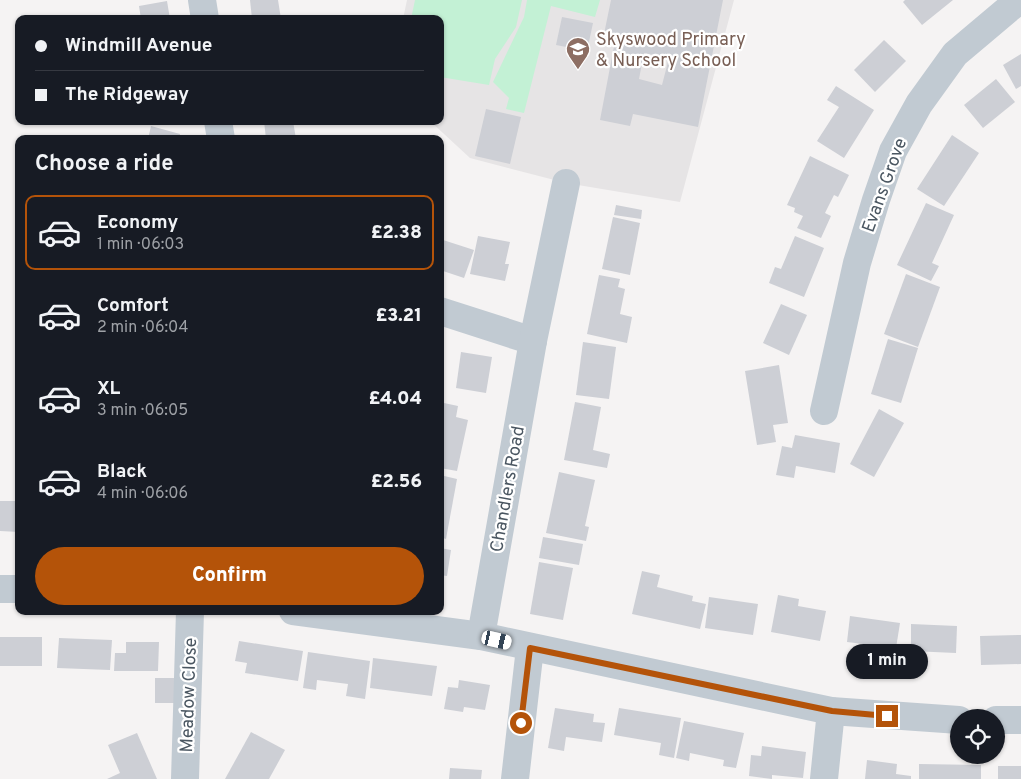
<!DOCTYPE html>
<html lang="en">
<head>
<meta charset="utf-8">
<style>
  body { margin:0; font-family:Overpass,sans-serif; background:#242831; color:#f1f3f6; height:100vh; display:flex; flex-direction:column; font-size:19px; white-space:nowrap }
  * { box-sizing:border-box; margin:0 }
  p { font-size:16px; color:#9ea1a6 }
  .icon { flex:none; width:28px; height:28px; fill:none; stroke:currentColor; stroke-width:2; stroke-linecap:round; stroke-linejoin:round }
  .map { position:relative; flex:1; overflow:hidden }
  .drawer { position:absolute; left:15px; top:135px; width:429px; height:480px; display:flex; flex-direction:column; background:#171b24; border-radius:10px; box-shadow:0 1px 4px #0004 }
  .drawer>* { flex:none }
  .top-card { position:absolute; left:15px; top:15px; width:429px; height:110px; border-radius:10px; box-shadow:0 1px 4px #0004; display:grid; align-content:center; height:110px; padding:0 20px; background:#171b24 }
  .buttons { position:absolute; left:950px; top:709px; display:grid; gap:10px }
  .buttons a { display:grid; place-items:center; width:55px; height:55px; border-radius:50%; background:#171b24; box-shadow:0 1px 4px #0004; font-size:25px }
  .end { position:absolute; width:22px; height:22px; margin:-11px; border:6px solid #b45309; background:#fff; box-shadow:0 0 0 2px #fff }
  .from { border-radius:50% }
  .bubble { position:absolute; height:35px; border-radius:18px; background:#171b24; box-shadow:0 1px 4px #0004; font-size:16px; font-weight:800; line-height:35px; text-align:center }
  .car { position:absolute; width:15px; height:30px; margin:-15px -8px; border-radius:6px; box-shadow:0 0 4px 1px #0007; background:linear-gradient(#fff 24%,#345 0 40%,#fff 0 76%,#345 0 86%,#fff 0) }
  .top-card b { display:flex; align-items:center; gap:18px; height:48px; font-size:19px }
  .top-card b+b { border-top:1px solid #363941 }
  .top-card i { width:12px; height:12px; background:#f1f3f6 }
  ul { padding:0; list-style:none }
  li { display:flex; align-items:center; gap:15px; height:75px; margin:0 10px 8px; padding:0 10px; border:2px solid transparent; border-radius:10px }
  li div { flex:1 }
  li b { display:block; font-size:19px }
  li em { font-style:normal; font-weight:800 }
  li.on { border-color:#b45309 }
  li>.icon { width:45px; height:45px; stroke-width:1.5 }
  h2 { padding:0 20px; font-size:22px; line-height:60px }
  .button { display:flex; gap:10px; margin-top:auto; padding:10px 20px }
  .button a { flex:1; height:58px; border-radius:30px; background:#b45309; color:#fff; font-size:20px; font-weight:800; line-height:58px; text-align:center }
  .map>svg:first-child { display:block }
  .education { fill:#e6e4e5 }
  .green { fill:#c3f1d5 }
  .building { fill:#cdcfd5; fill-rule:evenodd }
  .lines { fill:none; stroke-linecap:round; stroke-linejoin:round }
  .minor { stroke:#c1cad2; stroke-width:28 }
  .route { stroke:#b45309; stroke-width:6 }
  .labels { text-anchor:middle; stroke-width:4.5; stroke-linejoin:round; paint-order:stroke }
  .education-label { font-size:18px; fill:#785e54; stroke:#fff; text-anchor:start }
  .street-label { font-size:18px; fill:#4a5661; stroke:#fff }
</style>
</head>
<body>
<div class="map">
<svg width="1021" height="779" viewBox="0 0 1021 779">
  <rect width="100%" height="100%" fill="#f5f3f3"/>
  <path class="education" d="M407,0H734L680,202L566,183L470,158L430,121H440V19H403Z"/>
  <g class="green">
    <path d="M415,0H522L516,27L495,59L489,85L440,77V19H411Z"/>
    <path d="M527,0H600L595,17L551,6L524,113L506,109L509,98L493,82L524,17Z"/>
  </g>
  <g class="building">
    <path d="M250,0H278L281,19H252Z"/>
    <path d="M611,0H723L698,127L633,114L630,126L600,120L616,36L604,34ZM644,53L669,58L662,85L639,79Z"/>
    <path d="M905,0H953L922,25L903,2Z"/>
    <path d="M167,1L170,19H141L139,6Z"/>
    <path d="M562,17L593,23L587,51L556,45Z"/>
    <path d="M884,40L906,61L875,92L854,70Z"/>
    <path d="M1021,54V86L1016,89L1003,65Z"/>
    <path d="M996,79L1015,102L983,128L964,105Z"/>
    <path d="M836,86L874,110L844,158L817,141L839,107L827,100Z"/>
    <path d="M486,109L521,117L510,164L475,156Z"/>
    <path d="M264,121H293L296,139H266Z"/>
    <path d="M151,126L180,134L179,139H148Z"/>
    <path d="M952,135L979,153L944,206L917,189Z"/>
    <path d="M810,156L849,175L838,197L834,195L825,213L831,216L821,238L797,228L803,216L794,212L795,208L787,205Z"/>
    <path d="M926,203L954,215L932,263L939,266L931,281L897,265Z"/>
    <path d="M616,205L642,210L641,219L614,215Z"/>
    <path d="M613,217L640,223L630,275L602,269Z"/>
    <path d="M478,236L510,242L505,264H509L505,281L470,274Z"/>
    <path d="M795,236L824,248L804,297L769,283L775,267L781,269Z"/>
    <path d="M440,239L474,250L464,278L440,270Z"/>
    <path d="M906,274L940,287L918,347L884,334Z"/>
    <path d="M599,275L620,279L618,287L625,289L620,314L632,317L627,343L587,334Z"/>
    <path d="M781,304L807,315L789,355L763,343Z"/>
    <path d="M888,339L918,348L901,403L871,394Z"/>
    <path d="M583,342L616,347L609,399L576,395Z"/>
    <path d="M461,352L492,357L486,393L456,388Z"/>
    <path d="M779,365L788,423L773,425L776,442L757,445L745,371Z"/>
    <path d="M575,402L601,407L593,450L610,454L607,468L564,460Z"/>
    <path d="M444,403L458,406L456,417L468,420L457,471L440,468V422Z"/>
    <path d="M879,409L904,423L874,477L850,464Z"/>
    <path d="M795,435L840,443L835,473L796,466L794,478L776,475L782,446L792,448Z"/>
    <path d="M559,472L595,480L585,526L589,527L586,541L546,533Z"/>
    <path d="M440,475L457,479L446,539L440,537Z"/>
    <path d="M0,501H19V532L0,531Z"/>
    <path d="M543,537L583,544L579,565L539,558Z"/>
    <path d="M440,548L451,550L447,576L440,575Z"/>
    <path d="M539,562L573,568L563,620L530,614Z"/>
    <path d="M642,571L660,575L657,587L693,596L692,601L706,604L700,629L632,614Z"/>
    <path d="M778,595L799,599L798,606L826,611L820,641L771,632Z"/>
    <path d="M709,597L758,604L753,635L705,628Z"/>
    <path d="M850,616L900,623L896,648L847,642Z"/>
    <path d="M911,624L957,626L956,653L911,651Z"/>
    <path d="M1021,635V664L981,665L980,636Z"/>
    <rect x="0" y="637" width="42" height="29"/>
    <path d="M59,638L112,640L110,670L57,668Z"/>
    <path d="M239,641L303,651L298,681L245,673L247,663L235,661Z"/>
    <path d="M126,642H159L158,671H114L115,653H126Z"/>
    <path d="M308,652L370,661L365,699L346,696L348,684L317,680L316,690L303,688Z"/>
    <path d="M373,658L437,666L432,696L370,688Z"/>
    <rect x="155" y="678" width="20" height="25"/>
    <path d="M459,680L490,685L485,710L464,707L463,712L444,709L448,687L458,688Z"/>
    <path d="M555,708L594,714L593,722L605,723L602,742L566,737L564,751L548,748Z"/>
    <path d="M619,708L681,718L674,758L659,755L661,743L614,735Z"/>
    <path d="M684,721L744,733L736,768L723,766L724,760L690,753L689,761L676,758Z"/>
    <path d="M251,732L285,750L269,779H225Z"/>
    <path d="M137,733L157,779H107L120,773L108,745Z"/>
    <path d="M762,746L806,752L803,778L772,775V779L749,776L751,755L761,756Z"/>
    <path d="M867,760L897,764L896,774L911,776V779H865Z"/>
    <path d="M919,764L981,765V779H919Z"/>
    <rect x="998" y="766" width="23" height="13"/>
    <path d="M450,768L482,770L481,779H449Z"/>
  </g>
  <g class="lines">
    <g class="minor">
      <path d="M202,0L205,19"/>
      <path d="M218,121L221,139"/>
      <path d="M440,311L533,341"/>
      <path d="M824,411L857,263L876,200L893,151L919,104L955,54L1019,0"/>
      <path d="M0,589H19"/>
      <path d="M293,611L481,636L831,711L959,720"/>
      <path d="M481,636L533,341L566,183"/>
      <path d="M996,720H1021"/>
      <path d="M185,779L190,611"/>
      <path d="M515,779L530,648"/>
      <path d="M824,779L831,711"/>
    </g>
  </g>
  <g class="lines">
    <path class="route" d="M521,723L530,648L832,711L887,716"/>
  </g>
  <defs>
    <g id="school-pin" transform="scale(1.25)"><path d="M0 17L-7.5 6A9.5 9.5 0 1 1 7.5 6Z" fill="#8d6e63" stroke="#fff"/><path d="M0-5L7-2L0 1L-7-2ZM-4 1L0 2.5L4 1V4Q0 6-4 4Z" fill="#fff"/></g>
  </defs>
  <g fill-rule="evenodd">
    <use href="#school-pin" x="578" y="49"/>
  </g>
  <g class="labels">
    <g class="education-label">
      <text x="596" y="45">Skyswood Primary<tspan x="596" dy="21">&amp; Nursery School</tspan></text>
    </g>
    <g class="street-label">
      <text transform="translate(884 185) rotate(-70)" y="6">Evans Grove</text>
      <text transform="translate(507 489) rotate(-80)" y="6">Chandlers Road</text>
      <text transform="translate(188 695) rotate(-88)" y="6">Meadow Close</text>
    </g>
  </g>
</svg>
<div class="buttons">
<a><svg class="icon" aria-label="locate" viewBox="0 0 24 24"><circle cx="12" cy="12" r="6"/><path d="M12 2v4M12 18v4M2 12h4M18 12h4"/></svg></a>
</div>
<i class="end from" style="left:521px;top:723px"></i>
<i class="end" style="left:887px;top:716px"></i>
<div class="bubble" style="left:846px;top:644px;width:82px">1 min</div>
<i class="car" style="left:497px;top:640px;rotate:103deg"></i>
<div class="top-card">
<b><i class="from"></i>Windmill Avenue</b>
<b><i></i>The Ridgeway</b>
</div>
<section class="drawer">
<h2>Choose a ride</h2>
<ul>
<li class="on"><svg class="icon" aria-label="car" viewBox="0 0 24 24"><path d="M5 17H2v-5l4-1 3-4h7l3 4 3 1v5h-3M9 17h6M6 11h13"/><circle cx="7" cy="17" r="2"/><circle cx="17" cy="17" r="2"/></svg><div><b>Economy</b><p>1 min · 06:03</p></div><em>£2.38</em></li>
<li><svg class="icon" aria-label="car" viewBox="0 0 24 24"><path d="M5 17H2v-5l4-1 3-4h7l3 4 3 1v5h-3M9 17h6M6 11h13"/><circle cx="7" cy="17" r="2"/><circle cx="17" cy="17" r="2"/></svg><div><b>Comfort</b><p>2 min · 06:04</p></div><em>£3.21</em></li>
<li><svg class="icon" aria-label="car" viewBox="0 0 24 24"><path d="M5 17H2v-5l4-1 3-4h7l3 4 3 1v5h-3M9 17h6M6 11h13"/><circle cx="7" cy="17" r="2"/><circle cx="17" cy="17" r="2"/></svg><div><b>XL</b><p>3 min · 06:05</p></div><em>£4.04</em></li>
<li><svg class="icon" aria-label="car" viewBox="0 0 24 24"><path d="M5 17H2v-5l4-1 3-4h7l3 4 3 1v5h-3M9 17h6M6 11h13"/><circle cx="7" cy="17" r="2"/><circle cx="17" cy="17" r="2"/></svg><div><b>Black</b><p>4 min · 06:06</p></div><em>£2.56</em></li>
</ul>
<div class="button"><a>Confirm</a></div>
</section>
</div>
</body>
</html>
